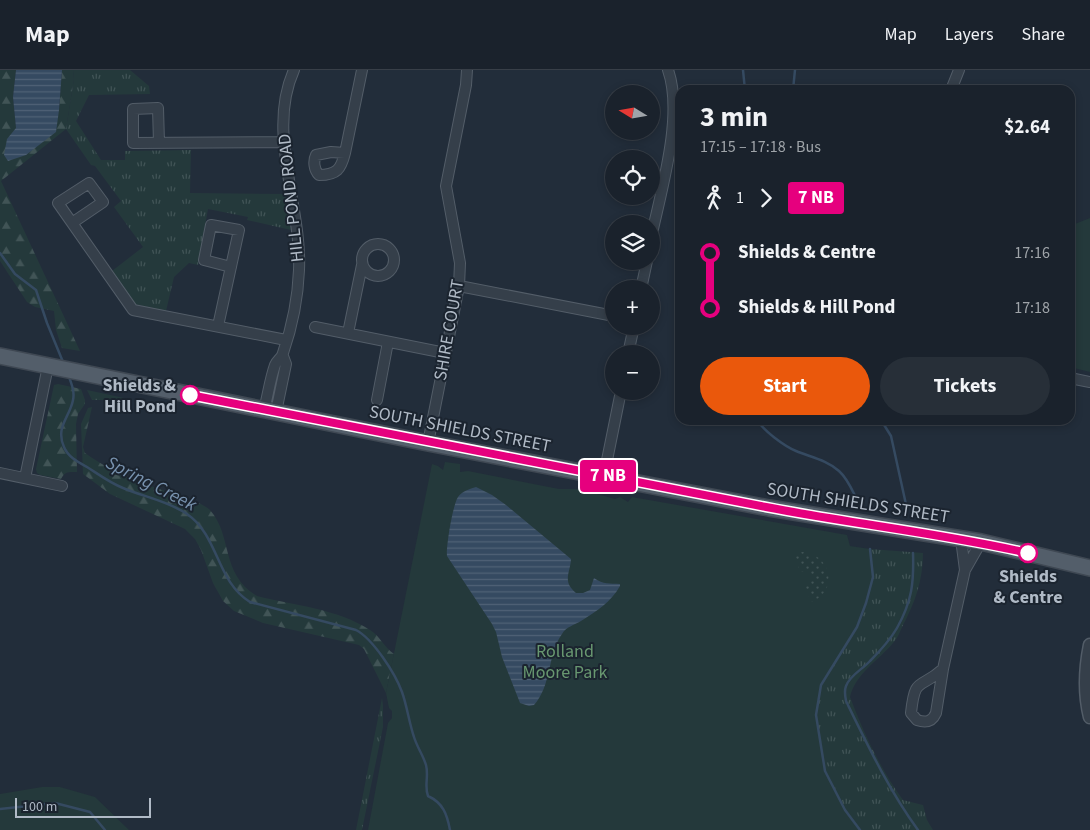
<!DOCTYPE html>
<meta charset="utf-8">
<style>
:root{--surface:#1a222c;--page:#272f38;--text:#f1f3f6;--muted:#9fa4a9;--line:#383f48;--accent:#ea580c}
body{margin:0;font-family:"Source Sans 3",sans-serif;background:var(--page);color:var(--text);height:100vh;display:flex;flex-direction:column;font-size:19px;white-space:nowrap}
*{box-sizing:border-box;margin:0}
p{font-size:16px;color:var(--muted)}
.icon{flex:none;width:28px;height:28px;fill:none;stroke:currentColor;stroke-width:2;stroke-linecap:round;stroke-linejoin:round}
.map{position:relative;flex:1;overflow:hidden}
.drawer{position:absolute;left:675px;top:15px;width:400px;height:340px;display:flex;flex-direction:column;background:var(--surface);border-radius:15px;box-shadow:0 2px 8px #0003,0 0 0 1px var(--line)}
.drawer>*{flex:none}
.badge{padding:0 10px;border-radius:4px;font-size:18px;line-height:32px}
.needle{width:32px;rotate:281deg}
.controls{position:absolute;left:605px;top:15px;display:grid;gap:10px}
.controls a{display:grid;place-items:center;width:55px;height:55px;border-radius:50%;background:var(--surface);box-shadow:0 2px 8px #0003,0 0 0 1px var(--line);font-size:25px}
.scale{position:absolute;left:15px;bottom:12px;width:136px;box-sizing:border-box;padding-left:5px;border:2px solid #b0bac6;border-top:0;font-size:14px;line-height:18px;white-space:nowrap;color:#b0bac6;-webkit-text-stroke:4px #1b242f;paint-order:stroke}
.map>.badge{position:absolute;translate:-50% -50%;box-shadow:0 0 0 2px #fff}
.legs{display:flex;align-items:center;gap:8px;height:55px;padding:0 25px;font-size:16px}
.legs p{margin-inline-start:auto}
.headline{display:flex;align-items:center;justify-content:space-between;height:85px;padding:0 25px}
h1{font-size:28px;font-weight:700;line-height:38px}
.primary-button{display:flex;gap:10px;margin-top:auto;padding:10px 25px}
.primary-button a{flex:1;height:58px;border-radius:30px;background:var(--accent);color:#fff;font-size:20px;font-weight:700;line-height:58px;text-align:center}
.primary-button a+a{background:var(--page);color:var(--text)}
ul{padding:0 25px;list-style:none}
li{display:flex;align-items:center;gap:18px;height:55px;font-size:19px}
li i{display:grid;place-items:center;width:8px;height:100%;margin:0 6px;background:currentColor}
li i::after{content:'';width:12px;height:12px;margin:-6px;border:4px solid;border-radius:50%;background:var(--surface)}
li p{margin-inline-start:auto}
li:first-child i{background:linear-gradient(#0000 50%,currentColor 0)}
li:last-child i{background:linear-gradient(currentColor 50%,#0000 0)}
header{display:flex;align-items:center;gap:30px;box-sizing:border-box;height:70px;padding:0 25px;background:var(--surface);border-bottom:1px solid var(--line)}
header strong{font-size:24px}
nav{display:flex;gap:28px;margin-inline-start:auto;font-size:18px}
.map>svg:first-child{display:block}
.grass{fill:url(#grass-tufts)}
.forest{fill:url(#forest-firs)}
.park{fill:#24393b}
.garden{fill:url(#garden-dots)}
.water{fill:url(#water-rules)}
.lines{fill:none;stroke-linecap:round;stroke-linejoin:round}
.stream{stroke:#354a61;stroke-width:2.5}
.minor-casing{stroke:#535d68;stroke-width:12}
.tertiary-casing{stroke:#535d68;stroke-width:15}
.primary-casing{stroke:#3f4853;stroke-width:18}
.minor{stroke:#353f4a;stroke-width:10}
.tertiary{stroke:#353f4a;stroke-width:12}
.primary{stroke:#535e6a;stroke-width:15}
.line-1-casing{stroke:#fff;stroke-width:11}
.line-1{stroke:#e6007e;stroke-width:8}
.stop-1-dot{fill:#fff;stroke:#e6007e;stroke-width:2.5}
.labels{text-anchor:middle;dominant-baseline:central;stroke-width:4;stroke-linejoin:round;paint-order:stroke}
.street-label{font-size:18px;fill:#b0bac6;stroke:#1b242f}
.stop-label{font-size:18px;font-weight:bold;fill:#b0bac6;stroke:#1b242f;text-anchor:end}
.park-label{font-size:18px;fill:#689770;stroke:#1b242f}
.water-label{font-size:19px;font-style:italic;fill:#7892ae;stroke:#1b242f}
</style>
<header>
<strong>Map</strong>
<nav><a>Map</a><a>Layers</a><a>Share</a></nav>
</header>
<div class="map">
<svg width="1090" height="760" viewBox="0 0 1090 760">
<defs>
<pattern id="grass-tufts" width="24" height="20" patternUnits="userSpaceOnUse" patternTransform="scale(1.25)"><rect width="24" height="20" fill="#24393b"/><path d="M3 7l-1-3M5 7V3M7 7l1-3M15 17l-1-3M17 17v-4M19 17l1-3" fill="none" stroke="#415456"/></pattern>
<pattern id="forest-firs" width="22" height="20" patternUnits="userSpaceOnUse" patternTransform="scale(1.25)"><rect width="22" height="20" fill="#24393b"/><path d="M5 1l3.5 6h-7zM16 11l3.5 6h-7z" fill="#415456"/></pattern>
<pattern id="garden-dots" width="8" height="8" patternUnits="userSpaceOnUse" patternTransform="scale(1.25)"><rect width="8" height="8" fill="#24393b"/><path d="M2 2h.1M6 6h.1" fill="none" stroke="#415456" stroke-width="1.8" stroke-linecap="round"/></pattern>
<pattern id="water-rules" width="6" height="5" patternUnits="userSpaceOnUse" patternTransform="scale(1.25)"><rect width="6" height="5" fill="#354a61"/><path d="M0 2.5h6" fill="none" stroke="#506276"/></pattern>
</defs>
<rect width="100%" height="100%" fill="#222d3a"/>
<path class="grass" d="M 73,0 L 130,0 L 149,16 L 150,24 L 89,25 L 76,51 L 101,90 L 125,90 L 125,81 L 191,80 L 190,123 L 286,124 L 291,160 L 247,150 L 248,147 L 208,139 L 198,195 L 189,193 L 174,207 L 166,241 L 134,234 L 112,201 L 143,177 L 114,137 L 121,131 L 95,96 L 91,95 L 66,59 L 74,9 Z
M 87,320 L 124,328 L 122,330 L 92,330 Z
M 870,479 L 923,483 C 923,510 915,533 902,557 C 900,562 897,569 893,573 C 879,590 855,604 850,627 C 863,662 881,700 903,730 L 923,735 L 927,750 L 933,760 L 860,760 L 845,740 L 825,701 L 816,645 L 821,615 L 857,557 L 873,507 Z
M 382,628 L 383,635 L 383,657 L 362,760 L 356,760 Z"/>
<path class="forest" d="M 0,0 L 16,0 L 13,27 L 16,58 L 59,40 L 62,0 L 73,0 L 74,9 L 66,59 L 1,111 L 80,281 L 62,278 L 56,260 L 54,241 L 35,237 L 27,232 L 0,191 Z
M 58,314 L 81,319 L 85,330 L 85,334 L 78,344 L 76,354 L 77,402 C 69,402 65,401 61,409 L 40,405 L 37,403 L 36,399 L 54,315 Z
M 92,337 L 83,377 L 85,383 C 102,395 122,406 142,413 C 157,419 200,430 210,440 C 233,466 220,504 257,526 C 293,535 338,539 370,560 C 380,566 384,577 394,584 L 386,623 L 364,579 L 359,575 L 263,553 L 234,541 L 223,531 L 213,513 L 201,480 L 195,469 L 185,459 L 110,424 L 83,404 L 81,354 L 88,338 Z"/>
<path class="park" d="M 1090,148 L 1090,302 L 1070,297 L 1070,156 Z
M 445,392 L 460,394 L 460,402 L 468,401 L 559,419 L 579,419 L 615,429 L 620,427 L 628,432 L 632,427 L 847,465 L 850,476 L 870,479 L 873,507 L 866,533 L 857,557 L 821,615 L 816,645 L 825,701 L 845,740 L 860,760 L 368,760 L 388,653 L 392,648 L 392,641 L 389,638 L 386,623 L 432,394 L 438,396 L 443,400 Z
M 42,717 L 60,717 L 95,727 L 129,760 L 0,760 L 0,724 Z"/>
<path class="garden" d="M 802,482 C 832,484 839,522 811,532 L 804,514 L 809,511 L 809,505 L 805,501 L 800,502 L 795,484 Z"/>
<path class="water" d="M 16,0 L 62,0 L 59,40 L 56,62 L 26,85 L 8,91 L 4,85 L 7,69 L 16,58 L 13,27 Z
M 476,417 L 492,425 L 506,435 L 571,489 C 570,504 562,511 576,523 L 583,523 L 590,520 L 594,508 C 604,515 609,513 620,514 L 620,516 C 611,532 597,541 581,551 C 574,555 566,557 562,564 C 547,585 552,615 534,635 L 529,636 L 520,633 L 502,587 L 496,562 L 492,554 L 447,486 C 446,476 453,434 458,427 C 462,421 470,419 476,417 Z"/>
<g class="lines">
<path class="stream" d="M 743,0 L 745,20
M 793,20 L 795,0
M 0,183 L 15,204 L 36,220 L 47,253 L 63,292
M 68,304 C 71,313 75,321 73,330 C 70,347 55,357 64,377 C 68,387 78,392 87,397 C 98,404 110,413 123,418 C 144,427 168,431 187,444 C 219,466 216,511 250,532 L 356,560 C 373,569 395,603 402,622 C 407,636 409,652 414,667 C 417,677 423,685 426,695 C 429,706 424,716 428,726 C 443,733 447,744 450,760
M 757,350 C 764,361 784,376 796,381 C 810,387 827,390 839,401 C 848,409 852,420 857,430
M 881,350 L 891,366 L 907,439
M 913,483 C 914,513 912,531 897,558 C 890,570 880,581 870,591 C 863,599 850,605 846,616 C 844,621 845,626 846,631 C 868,676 889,720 918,760
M 0,739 L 55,733 L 90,742 L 105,760
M 860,760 L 845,740 L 825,701 L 816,645 L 821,615 L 857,557 L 866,533 L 873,507 L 870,479"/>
<defs>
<path id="minor" d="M 951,20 L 959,0
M 159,73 L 158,38 L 133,39 L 133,73 L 284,72
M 331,82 L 345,83 C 341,99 337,105 319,105 C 314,100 313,91 316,85 Z
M 345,83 L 362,0
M 72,153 L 103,132 L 89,113 L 58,133 L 133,240 L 286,270
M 651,168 C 661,121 684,45 668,0
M362 190a16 16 0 1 1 32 0a16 16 0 1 1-32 0Z
M 459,216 L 614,246
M 641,219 L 647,191
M 218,256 L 239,160 L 211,155 L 204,190 L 231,197
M 315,257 L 445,283
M 348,263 L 362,195
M 628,284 L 634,256
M 1070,308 L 1090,312
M 377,330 L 388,272
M 264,340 C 268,325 270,309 275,295 C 277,290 282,288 283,283 C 292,257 298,227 299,200 C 302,135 266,62 294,0
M 276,342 L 286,294 L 283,286
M 428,373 L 459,216 L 460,193 L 446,116 L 466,15 L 467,0
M 0,403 L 62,416
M 604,405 L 621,321
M 25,408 L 48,296
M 961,469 L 965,500
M 943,599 L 936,643 C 932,652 926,653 917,650 L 911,643 C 915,605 920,620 943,599 L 965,500 L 981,472"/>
<path id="tertiary" d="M 1090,575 C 1085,600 1084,623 1090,647"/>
<path id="primary" d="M 0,286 L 428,373 L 769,438 L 981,472 L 1090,498"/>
</defs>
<use href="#minor" class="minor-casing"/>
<use href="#tertiary" class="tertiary-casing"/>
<use href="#primary" class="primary-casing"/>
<use href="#minor" class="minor"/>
<use href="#tertiary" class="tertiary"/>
<use href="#primary" class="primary"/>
</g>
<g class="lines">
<defs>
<path id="line-1" d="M 190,325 C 382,363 574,400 766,437 C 853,454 941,463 1028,483"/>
</defs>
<use href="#line-1" class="line-1-casing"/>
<use href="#line-1" class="line-1"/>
</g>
<g class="stop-1-dot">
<circle cx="190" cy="325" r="9"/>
<circle cx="1028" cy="483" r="9"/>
</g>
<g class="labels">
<g class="street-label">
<text transform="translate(291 128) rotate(-96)">HILL POND ROAD</text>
<text transform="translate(449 260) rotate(-80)">SHIRE COURT</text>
<text transform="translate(460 359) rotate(11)">SOUTH SHIELDS STREET</text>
<text transform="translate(858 433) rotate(9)">SOUTH SHIELDS STREET</text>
</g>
<g class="stop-label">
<text x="176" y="315">Shields &amp;<tspan x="176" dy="21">Hill Pond</tspan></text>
<text x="1028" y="506" text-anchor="middle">Shields<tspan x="1028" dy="21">&amp; Centre</tspan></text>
</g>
<g class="park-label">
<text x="565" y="581">Rolland<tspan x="565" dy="21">Moore Park</tspan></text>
</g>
<g class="water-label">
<text transform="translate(151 414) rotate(27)">Spring Creek</text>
</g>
</g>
</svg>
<div class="controls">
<a><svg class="needle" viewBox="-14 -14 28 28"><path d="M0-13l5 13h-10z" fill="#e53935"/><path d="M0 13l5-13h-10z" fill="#9fa4a9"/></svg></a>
<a><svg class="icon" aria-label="locate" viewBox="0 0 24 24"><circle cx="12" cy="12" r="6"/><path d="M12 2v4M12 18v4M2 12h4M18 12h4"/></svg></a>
<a><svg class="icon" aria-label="layers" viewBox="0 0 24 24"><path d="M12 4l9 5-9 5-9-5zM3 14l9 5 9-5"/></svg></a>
<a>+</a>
<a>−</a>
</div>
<div class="scale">100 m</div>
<b class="badge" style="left:608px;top:406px;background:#e6007e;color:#fff">7 NB</b>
<section class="drawer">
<div class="headline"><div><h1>3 min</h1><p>17:15 – 17:18 · Bus</p></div><b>$2.64</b></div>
<div class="legs"><svg class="icon" aria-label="walk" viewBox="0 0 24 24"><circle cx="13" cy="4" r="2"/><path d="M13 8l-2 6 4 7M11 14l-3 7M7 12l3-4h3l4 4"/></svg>1<svg class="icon" aria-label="forward" viewBox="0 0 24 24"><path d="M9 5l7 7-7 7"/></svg><b class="badge" style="background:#e6007e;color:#fff">7 NB</b></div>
<ul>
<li><i style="color:#e6007e"></i><b>Shields &amp; Centre</b><p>17:16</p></li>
<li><i style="color:#e6007e"></i><b>Shields &amp; Hill Pond</b><p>17:18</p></li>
</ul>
<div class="primary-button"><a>Start</a><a>Tickets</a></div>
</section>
</div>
